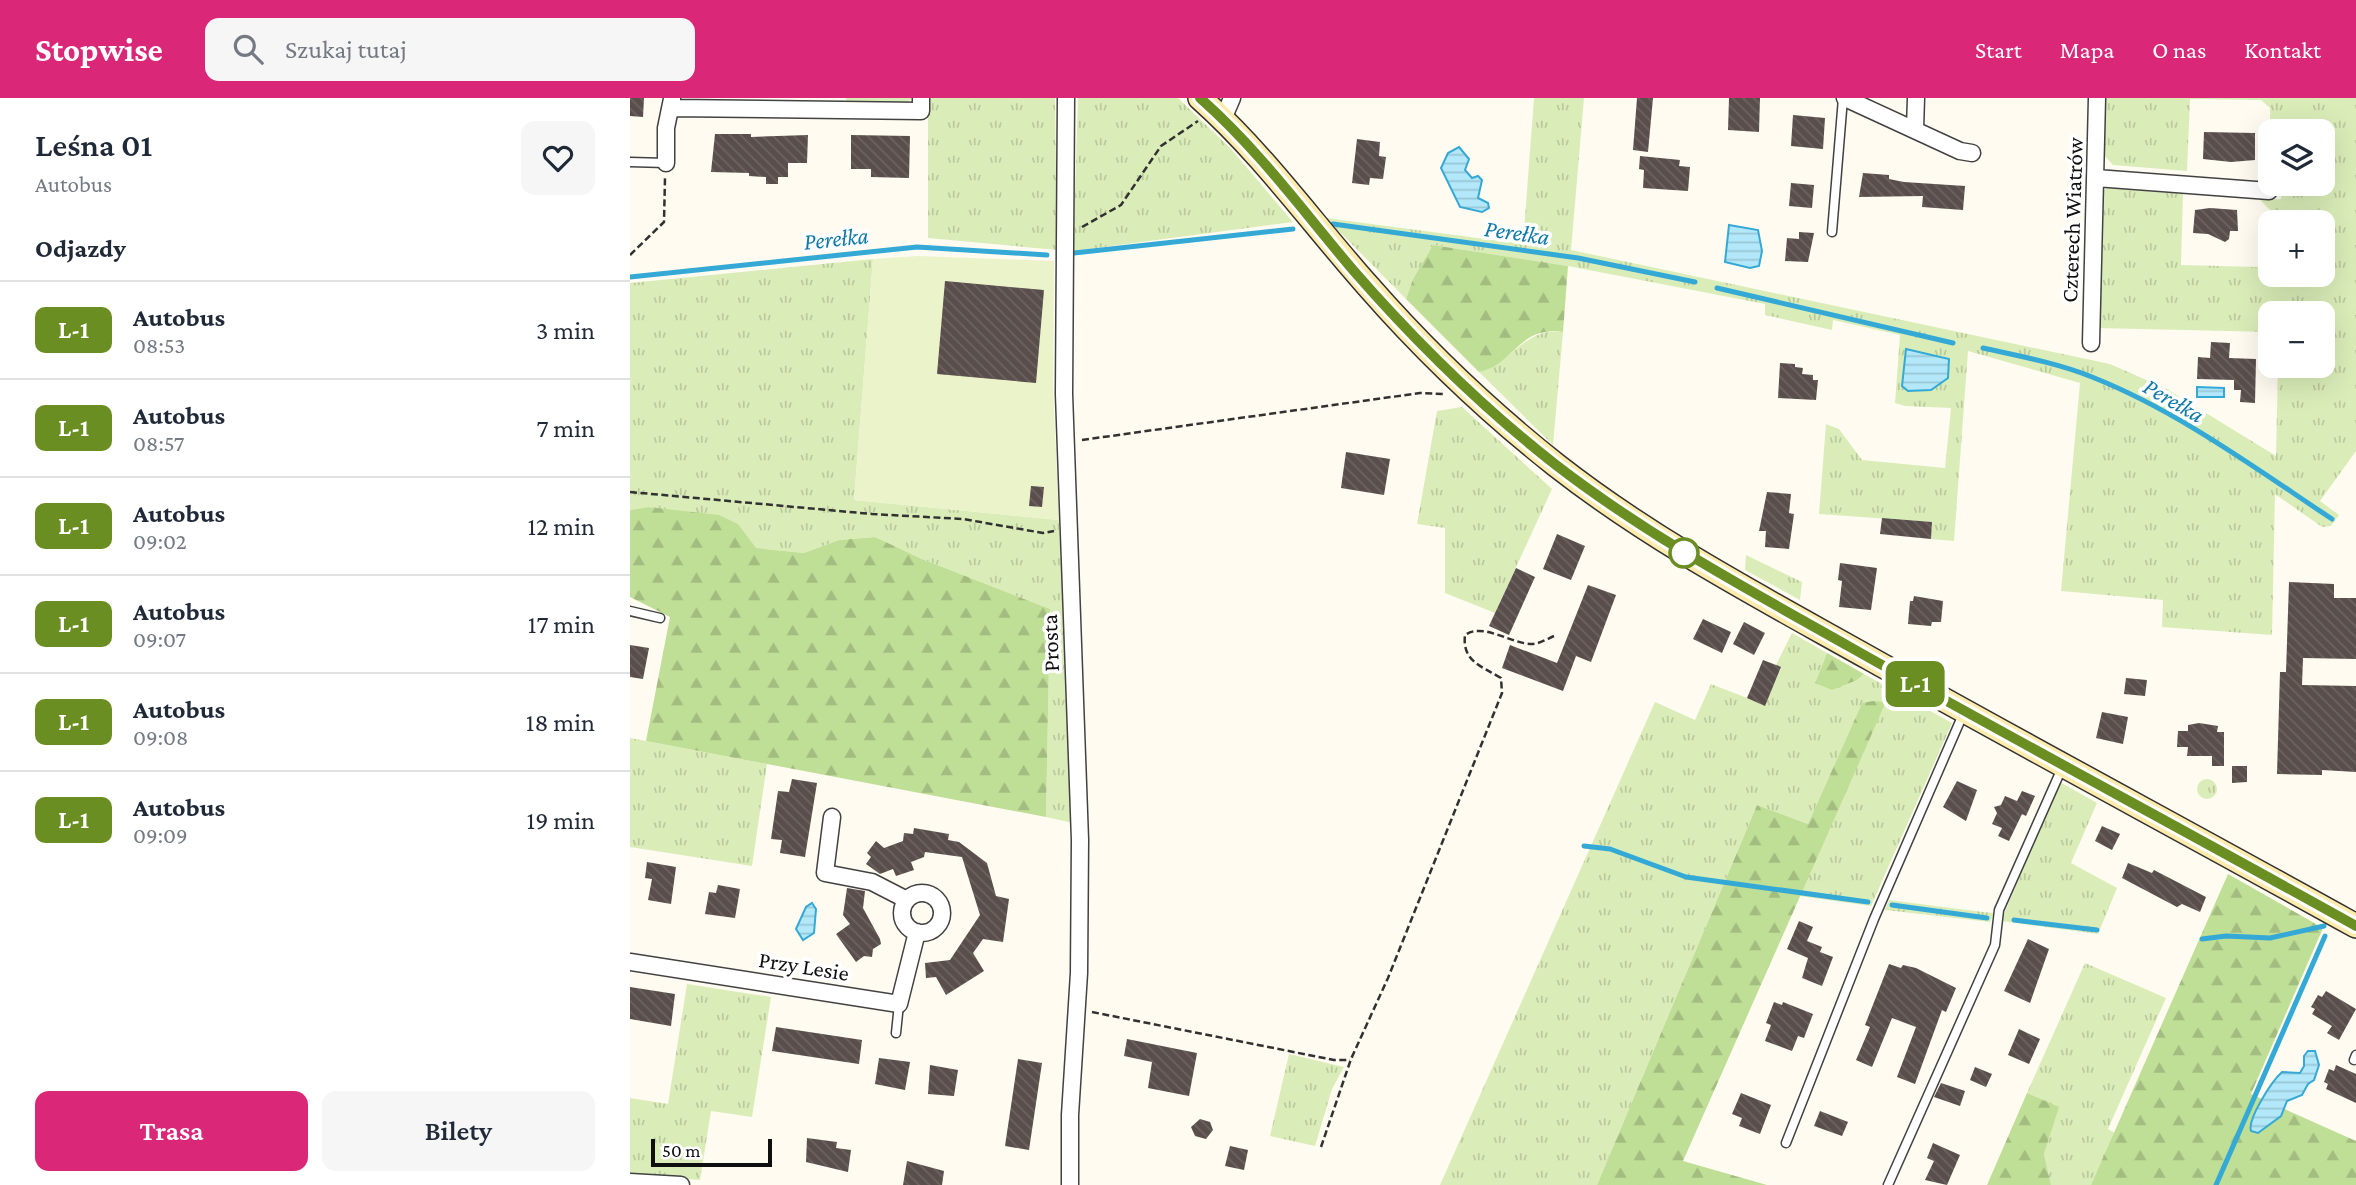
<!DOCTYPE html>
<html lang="pl">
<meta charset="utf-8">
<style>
:root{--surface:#fff;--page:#f6f6f7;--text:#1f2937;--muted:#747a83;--line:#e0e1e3;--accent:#db2777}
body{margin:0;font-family:"Crimson Pro",serif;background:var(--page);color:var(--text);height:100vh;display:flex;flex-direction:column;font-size:26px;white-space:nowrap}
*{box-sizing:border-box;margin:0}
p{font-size:23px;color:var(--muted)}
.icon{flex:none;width:38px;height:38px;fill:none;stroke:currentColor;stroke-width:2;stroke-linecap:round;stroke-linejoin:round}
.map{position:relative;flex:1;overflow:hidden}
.side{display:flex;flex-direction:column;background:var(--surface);width:630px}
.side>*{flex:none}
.badge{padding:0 14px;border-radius:10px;font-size:24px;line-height:46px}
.tools{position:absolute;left:1628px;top:21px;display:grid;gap:14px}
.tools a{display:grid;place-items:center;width:77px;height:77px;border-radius:14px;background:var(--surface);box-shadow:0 7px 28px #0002;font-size:35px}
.scale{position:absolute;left:21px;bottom:18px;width:121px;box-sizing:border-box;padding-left:7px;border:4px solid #0f0f0f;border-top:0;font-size:19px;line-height:24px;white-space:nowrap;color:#0f0f0f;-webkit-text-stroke:5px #fff;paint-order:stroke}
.map>.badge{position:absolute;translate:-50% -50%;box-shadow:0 0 0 4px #fff}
h2{padding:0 35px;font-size:26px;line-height:63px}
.round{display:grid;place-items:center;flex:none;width:74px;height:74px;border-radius:14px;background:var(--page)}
.overview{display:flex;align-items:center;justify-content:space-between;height:119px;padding:0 35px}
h1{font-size:33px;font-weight:600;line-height:52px}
.button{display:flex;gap:14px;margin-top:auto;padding:14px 35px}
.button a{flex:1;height:80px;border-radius:14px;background:var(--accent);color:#fff;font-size:28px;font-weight:600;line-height:80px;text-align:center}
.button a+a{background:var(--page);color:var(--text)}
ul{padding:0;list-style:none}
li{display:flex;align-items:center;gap:21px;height:98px;padding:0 35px;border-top:2px solid var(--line)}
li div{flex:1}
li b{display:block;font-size:26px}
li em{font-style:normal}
li .badge{min-width:77px;font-weight:700;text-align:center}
header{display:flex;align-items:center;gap:42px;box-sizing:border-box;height:98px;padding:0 35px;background:var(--accent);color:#fff}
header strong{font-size:33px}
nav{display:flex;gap:38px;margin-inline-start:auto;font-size:24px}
.search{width:490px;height:63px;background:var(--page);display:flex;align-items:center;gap:18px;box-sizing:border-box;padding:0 24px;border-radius:14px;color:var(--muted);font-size:26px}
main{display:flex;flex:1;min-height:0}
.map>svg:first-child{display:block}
.grass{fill:url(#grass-tufts);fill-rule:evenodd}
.forest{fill:url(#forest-firs)}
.pitch{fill:#eaf3ca}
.water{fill:url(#water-rules);stroke:#34a9d6;stroke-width:2}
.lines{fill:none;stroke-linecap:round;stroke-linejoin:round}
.stream{stroke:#34a9d6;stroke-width:5}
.building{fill:url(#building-back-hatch)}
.lane-casing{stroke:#424242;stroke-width:11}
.street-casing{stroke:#424242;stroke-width:19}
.secondary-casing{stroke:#313131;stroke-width:26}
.path{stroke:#313131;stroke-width:2.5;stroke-dasharray:7 3.5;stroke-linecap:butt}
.lane{stroke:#fff;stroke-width:8}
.street{stroke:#fff;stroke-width:16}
.secondary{stroke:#ffecac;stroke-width:23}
.line-casing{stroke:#fff;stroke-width:16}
.line{stroke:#6b8e23;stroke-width:10}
.stop-dot{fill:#fff;stroke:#6b8e23;stroke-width:3.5}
.labels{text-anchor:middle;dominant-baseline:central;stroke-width:7;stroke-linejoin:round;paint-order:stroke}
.street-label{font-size:23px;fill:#0f0f0f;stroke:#fff}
.water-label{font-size:24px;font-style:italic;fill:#0f79aa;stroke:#fff}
</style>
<header>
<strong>Stopwise</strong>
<div class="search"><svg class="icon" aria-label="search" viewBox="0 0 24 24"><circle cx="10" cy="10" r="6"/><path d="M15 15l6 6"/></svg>Szukaj tutaj</div>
<nav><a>Start</a><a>Mapa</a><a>O nas</a><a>Kontakt</a></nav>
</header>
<main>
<section class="side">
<div class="overview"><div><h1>Leśna 01</h1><p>Autobus</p></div><a class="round"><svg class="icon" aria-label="heart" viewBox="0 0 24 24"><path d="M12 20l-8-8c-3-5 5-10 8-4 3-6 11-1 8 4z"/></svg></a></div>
<h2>Odjazdy</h2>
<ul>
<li><span class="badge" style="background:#6b8e23;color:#fff">L-1</span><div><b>Autobus</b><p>08:53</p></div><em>3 min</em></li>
<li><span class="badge" style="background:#6b8e23;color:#fff">L-1</span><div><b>Autobus</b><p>08:57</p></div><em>7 min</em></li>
<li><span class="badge" style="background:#6b8e23;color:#fff">L-1</span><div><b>Autobus</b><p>09:02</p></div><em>12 min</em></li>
<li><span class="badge" style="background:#6b8e23;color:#fff">L-1</span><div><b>Autobus</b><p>09:07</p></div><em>17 min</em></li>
<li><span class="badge" style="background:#6b8e23;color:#fff">L-1</span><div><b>Autobus</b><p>09:08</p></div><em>18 min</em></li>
<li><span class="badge" style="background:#6b8e23;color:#fff">L-1</span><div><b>Autobus</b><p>09:09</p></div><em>19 min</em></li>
</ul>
<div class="button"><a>Trasa</a><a>Bilety</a></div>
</section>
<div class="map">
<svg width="1726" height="1087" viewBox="0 0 1726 1087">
<defs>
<pattern id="grass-tufts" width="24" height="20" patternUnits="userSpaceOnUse" patternTransform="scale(1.75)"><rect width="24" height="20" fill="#daedb8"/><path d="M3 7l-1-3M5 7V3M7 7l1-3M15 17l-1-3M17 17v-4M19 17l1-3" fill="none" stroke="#baca9d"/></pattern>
<pattern id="forest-firs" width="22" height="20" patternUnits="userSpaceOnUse" patternTransform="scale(1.75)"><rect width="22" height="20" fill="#bfde96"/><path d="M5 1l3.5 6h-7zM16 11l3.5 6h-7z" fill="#a3bd80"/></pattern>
<pattern id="water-rules" width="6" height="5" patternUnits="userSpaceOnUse" patternTransform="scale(1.75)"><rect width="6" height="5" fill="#b2e8fa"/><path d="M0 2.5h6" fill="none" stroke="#98c6d5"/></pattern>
<pattern id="building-back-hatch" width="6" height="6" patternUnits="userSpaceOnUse" patternTransform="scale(1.75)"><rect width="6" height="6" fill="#594e4b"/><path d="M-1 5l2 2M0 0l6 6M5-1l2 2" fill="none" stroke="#6c6361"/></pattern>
</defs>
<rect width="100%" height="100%" fill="#fffbf1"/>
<path class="grass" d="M 216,0 L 282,0 L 277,5 L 216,4 Z
M 298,0 L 425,0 L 427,152 L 298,140 Z
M 448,0 L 548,0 L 601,51 L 663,124 L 443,153 Z
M 904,0 L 954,0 L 941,152 L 1480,266 L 1537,291 L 1646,358 L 1648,268 L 1692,268 L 1692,215 L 1640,215 L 1640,234 L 1466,230 L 1471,94 L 1477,90 L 1553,96 L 1551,167 L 1629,169 L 1637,162 L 1640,112 L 1630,102 L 1651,101 L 1652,86 L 1692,86 L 1692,33 L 1640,33 L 1640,10 L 1631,2 L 1560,1 L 1557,73 L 1483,67 L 1471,54 L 1472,0 L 1726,0 L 1726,353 L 1690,403 L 1709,417 L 1701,428 L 1692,429 L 1645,396 L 1642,537 L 1532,529 L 1533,502 L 1431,493 L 1450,285 L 1338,253 L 1324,443 L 1301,441 L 1302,424 L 1189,416 L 1196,326 L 1209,331 L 1232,362 L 1315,370 L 1321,310 L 1275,308 L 1265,305 L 1270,237 L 1203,222 L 1202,232 L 1135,217 L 1135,206 L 938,168 L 803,147 L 783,181 L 776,201 L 696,120 L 893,146 ZM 1640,124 L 1692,124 L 1692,177 L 1640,177 Z
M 243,161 L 224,402 L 429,422 L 443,725 L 416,719 L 420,511 L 292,461 L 245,439 L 209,442 L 174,455 L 125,450 L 108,426 L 18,409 L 0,412 L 0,185 Z
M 916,234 L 933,234 L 923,347 L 849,274 C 877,268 885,243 916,234 Z
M 832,309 L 922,391 L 865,515 L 815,495 L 815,430 L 787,426 L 807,313 Z
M 1116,457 L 1172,484 L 1170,502 L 1115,472 Z
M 1162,535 L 1197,555 L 1185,585 L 1227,582 L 1234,576 L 1322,625 L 1241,808 L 1169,798 L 1256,604 L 1232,605 L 1178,726 L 1127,707 L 967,1087 L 810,1087 L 1025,604 L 1065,622 L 1081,586 L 1135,607 L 1151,570 L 1146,567 Z
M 0,640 L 137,666 L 122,768 L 0,749 Z
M1567 691a10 10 0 1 1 20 0a10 10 0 1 1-20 0Z
M 1430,684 L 1467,705 L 1441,765 L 1487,790 L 1468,836 L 1371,823 Z
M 1259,802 L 1353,814 L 1364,815 L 1360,824 L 1255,812 Z
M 1455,865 L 1536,900 L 1478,1031 L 1485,1035 L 1461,1087 L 1421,1087 L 1414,1056 L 1428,1010 L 1397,995 Z
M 57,886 L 141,899 L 122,1019 L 81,1013 L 70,1082 L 0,1075 L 0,1000 L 38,1006 Z
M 659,956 L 714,969 L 702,991 L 685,1048 L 640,1038 Z"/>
<path class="forest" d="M 803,147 L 938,168 L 933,234 C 887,228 885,267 849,274 L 776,201 L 783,181 Z
M 18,409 L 89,417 L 108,426 L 126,450 L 174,455 L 209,442 L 245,439 L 292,461 L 420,511 L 416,719 L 16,643 L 40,519 L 0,499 L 0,412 Z
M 1197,555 L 1234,576 L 1227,582 L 1202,592 L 1185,585 Z
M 1243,603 L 1256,604 L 1053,1063 L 1137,1087 L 967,1087 L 1127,707 L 1178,726 L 1232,605 Z
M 1598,776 L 1693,830 L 1621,996 L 1726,1043 L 1726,1087 L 1461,1087 Z
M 1397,995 L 1429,1009 L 1414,1056 L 1421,1087 L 1357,1087 Z"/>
<path class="pitch" d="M 288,158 L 424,163 L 423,290 L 429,422 L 224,402 L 243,161 Z"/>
<path class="water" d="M 829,49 L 839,61 L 835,72 L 842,80 L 848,78 L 852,82 L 848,100 L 858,105 L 859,110 L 852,114 L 830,109 L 811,70 L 818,55 Z
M 1099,127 L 1128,132 L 1132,153 L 1129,168 L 1120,170 L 1095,164 Z
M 1276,251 L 1319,261 L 1318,280 L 1301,292 L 1278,293 L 1272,288 Z
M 1567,289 L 1594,290 L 1594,299 L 1567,299 Z
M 182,805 L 186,811 L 184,835 L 173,842 L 166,831 L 176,809 Z
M 1678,953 L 1685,953 L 1689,967 L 1684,982 L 1678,986 L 1672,997 L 1657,1003 L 1651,1018 L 1628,1035 L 1621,1033 C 1617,1021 1642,983 1652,974 L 1670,975 L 1674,968 L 1674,958 Z"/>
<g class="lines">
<path class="stream" d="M 703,126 L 948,160 L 1065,184
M 444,155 L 663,131
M 0,179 L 287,149 L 417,157
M 1087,190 L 1323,245
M 1353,250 C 1389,258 1427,265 1462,279 C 1548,313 1625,370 1702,421
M 954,748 L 980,751 L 1056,779 L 1238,804
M 1262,807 L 1357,820
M 1384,822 L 1467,832
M 1572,841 L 1596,838 L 1640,840 L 1694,828
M 1586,1087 L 1695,838"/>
</g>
<path class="building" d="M 0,0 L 14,0 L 13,19 L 0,18 Z
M 1007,0 L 1023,0 L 1018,54 L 1003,52 Z
M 1099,0 L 1130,0 L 1129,34 L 1098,32 Z
M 1163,17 L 1195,20 L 1193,51 L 1161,48 Z
M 1574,34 L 1625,35 L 1625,62 L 1601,64 L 1573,61 Z
M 85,36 L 121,36 L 121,39 L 178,37 L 177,65 L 158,65 L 158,79 L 148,79 L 148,86 L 136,86 L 136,79 L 119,78 L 119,75 L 81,74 Z
M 221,37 L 280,38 L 279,80 L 241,79 L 241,71 L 221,71 Z
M 727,41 L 750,44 L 749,58 L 756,59 L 753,81 L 740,80 L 739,87 L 722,85 Z
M 1010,58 L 1050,62 L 1049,68 L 1060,69 L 1058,93 L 1013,90 L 1014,72 L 1009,71 Z
M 1233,75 L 1259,77 L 1259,81 L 1274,84 L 1335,88 L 1333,112 L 1292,109 L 1293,98 L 1229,99 Z
M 1161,85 L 1184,87 L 1182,110 L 1159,108 Z
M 1580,110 L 1607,112 L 1608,133 L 1600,133 L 1599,141 L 1595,144 L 1578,136 L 1563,135 L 1565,112 Z
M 1169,134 L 1184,135 L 1178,164 L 1155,163 L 1157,140 L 1169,141 Z
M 315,183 L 414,192 L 406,285 L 307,276 Z
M 1581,244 L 1600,245 L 1599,260 L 1626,261 L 1625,305 L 1610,304 L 1611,292 L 1604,292 L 1604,282 L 1567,281 L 1568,259 L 1580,260 Z
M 1150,265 L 1165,266 L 1165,269 L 1173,270 L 1172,276 L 1183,277 L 1183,282 L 1188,282 L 1186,302 L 1148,300 Z
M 716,354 L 760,361 L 754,397 L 711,390 Z
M 401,388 L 414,389 L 412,409 L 399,408 Z
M 1137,394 L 1161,396 L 1159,415 L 1164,416 L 1159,451 L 1135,449 L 1136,433 L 1129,433 Z
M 1252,420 L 1302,424 L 1301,441 L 1250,436 Z
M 927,436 L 955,448 L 941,482 L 913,471 Z
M 1210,465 L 1247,470 L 1241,512 L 1209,509 L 1212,483 L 1208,482 Z
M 886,470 L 905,479 L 879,537 L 859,528 Z
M 1659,484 L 1704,486 L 1704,500 L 1726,500 L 1726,561 L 1673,560 L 1672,587 L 1726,588 L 1726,674 L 1692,672 L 1692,677 L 1647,676 L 1650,574 L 1656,574 Z
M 958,487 L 986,497 L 961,564 L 946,558 L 933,593 L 872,570 L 880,547 L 927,565 Z
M 1284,498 L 1313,503 L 1311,524 L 1302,524 L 1301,528 L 1278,526 L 1280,503 L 1283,503 Z
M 1073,521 L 1101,534 L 1092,555 L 1063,541 Z
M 1114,524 L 1135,535 L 1124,557 L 1103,546 Z
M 0,547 L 19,550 L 13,581 L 0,579 Z
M 1133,562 L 1151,569 L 1135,608 L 1117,600 Z
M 1496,580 L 1517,582 L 1515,598 L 1494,596 Z
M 1472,614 L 1498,619 L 1493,646 L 1466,640 Z
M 1569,625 L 1588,628 L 1587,634 L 1594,634 L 1594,668 L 1582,668 L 1582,658 L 1557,658 L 1558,649 L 1547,649 L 1548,633 L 1558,633 L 1558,627 Z
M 1602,668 L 1617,668 L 1617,684 L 1602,685 Z
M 162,681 L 187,685 L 175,759 L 150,755 L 152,742 L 141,741 L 148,693 L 159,694 Z
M 1327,683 L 1347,692 L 1336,723 L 1313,709 Z
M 1392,693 L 1405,698 L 1396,718 L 1392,716 L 1379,743 L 1368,738 L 1372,730 L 1362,726 L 1367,715 L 1364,709 L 1371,707 L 1375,698 L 1387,703 Z
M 1472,728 L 1490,736 L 1482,752 L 1465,743 Z
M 284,730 L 319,736 L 318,742 L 329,744 L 357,765 L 366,798 L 379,801 L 373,844 L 353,841 L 343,855 L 354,873 L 316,897 L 306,879 L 296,880 L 295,865 L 320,862 L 350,817 L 332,759 L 295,754 L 294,759 L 281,764 L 284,772 L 266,778 L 263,771 L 250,776 L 236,766 L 241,759 L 237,755 L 246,743 L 254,750 L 273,743 L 274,735 L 283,736 Z
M 17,764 L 46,769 L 41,806 L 18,802 L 22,781 L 15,780 Z
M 1498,765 L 1522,775 L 1524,772 L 1576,799 L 1570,814 L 1552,806 L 1547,809 L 1492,780 Z
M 88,787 L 110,791 L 105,820 L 75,816 L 79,794 L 86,795 Z
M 217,790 L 235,793 L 233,810 L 250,841 L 251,846 L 243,851 L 242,859 L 234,858 L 226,864 L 206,836 L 220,826 L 213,817 Z
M 1169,823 L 1183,829 L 1177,843 L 1192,849 L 1190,854 L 1203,859 L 1192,888 L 1172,880 L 1178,860 L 1157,851 Z
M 1398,841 L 1419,851 L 1400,905 L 1374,893 Z
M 1259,866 L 1271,870 L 1273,867 L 1286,870 L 1326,890 L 1316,914 L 1312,912 L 1285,986 L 1267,979 L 1286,929 L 1262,920 L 1242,969 L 1226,962 L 1240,929 L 1235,927 Z
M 0,889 L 45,896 L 41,928 L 0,921 Z
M 1696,893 L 1726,911 L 1709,942 L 1697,935 L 1702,928 L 1682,916 L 1685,911 L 1681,909 L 1688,897 L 1692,899 Z
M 1144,904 L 1152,907 L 1153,904 L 1183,916 L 1174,940 L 1168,938 L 1162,953 L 1135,943 L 1141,927 L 1136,925 Z
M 146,929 L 232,942 L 229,966 L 142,953 Z
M 1389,931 L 1410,941 L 1399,966 L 1378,957 Z
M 497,941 L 567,955 L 559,998 L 518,990 L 522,964 L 494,958 Z
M 249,960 L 280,964 L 275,992 L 245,986 Z
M 388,961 L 412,965 L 399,1052 L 375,1048 Z
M 300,967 L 328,972 L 324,998 L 298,996 Z
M 1706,967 L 1726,976 L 1726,1005 L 1696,991 L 1698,986 L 1694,984 L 1699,971 L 1704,973 Z
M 1345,969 L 1362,976 L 1356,989 L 1340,982 Z
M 1311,985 L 1335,993 L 1330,1008 L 1304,999 Z
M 1111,995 L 1141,1007 L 1130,1036 L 1109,1028 L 1112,1020 L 1102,1016 Z
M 1190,1013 L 1218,1024 L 1212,1038 L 1184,1028 Z
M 570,1021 L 580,1024 L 583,1032 L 576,1041 L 565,1038 L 561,1029 Z
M 177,1040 L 207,1044 L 206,1050 L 221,1052 L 218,1074 L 176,1064 Z
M 1303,1045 L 1330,1057 L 1317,1087 L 1295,1082 L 1304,1063 L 1297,1060 Z
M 600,1048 L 618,1052 L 614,1072 L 595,1068 Z
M 277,1063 L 314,1073 L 312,1087 L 273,1087 Z"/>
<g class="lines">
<defs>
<path id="lane" d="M 0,64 L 36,65
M 1202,134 L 1213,0
M 0,513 L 30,520
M 266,935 L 269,906
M 1724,962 L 1726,957
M 1156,1045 L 1244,821 L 1334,614
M 1258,1087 L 1365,847 L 1369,812 L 1432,670"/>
<path id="street" d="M 436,0 L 434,296 L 450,742 L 449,875 L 440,1017 L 440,1087
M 1215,0 L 1330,53 L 1342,55
M 42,10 L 291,13 L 291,0
M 593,21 L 602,0
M 1285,31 L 1286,0
M 36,65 L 36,30 L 42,1
M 1466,80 L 1639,93
M 1461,245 L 1467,0
M 202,719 L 195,775 L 242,784 L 277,802
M272 815a20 20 0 1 1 40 0a20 20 0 1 1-40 0Z
M 0,864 L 269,906 L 287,834
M 0,1084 L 51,1087"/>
<path id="secondary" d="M 570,0 C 633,56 682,125 738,188 C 794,252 859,314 926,367 C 1023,443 1132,500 1239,560 C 1401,651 1564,738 1726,828"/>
</defs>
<use href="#lane" class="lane-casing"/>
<use href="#street" class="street-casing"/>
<use href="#secondary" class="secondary-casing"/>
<path class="path" d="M 452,129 L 491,107 L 531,48 L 568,23
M 0,157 L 34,124 L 35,80
M 452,342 L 790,295 L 813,296
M 0,394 L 242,416 L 333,421 L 413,435 L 424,433
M 462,914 L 704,962 L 720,962
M 691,1049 L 721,961 L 758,880 L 872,595 L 871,580 C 851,568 832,563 835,537 C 853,524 881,546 902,546 C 909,546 917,541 924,538"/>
<use href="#lane" class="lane"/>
<use href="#street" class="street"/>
<use href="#secondary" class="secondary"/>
</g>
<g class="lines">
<defs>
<path id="line" d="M 570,0 C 628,51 673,113 723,172 C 784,242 853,310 926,367 C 1018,438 1119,492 1220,549 C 1388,644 1558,734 1726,828"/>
</defs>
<use href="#line" class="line-casing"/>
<use href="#line" class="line"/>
</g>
<circle class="stop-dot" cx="1054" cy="455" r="14"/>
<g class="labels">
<g class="street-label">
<text transform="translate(1442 122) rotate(-88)">Czterech Wiatrów</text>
<text transform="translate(420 545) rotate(-92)">Prosta</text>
<text transform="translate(174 868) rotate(9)">Przy Lesie</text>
</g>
<g class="water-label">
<text transform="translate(887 134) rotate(8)">Perełka</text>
<text transform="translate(206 140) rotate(-6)">Perełka</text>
<text transform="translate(1544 302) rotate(30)">Perełka</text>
</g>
</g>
</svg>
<div class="tools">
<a><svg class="icon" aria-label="layers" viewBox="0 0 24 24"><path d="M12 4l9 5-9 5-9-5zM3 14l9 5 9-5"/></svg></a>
<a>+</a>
<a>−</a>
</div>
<div class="scale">50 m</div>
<b class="badge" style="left:1285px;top:586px;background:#6b8e23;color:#fff">L-1</b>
</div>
</main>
